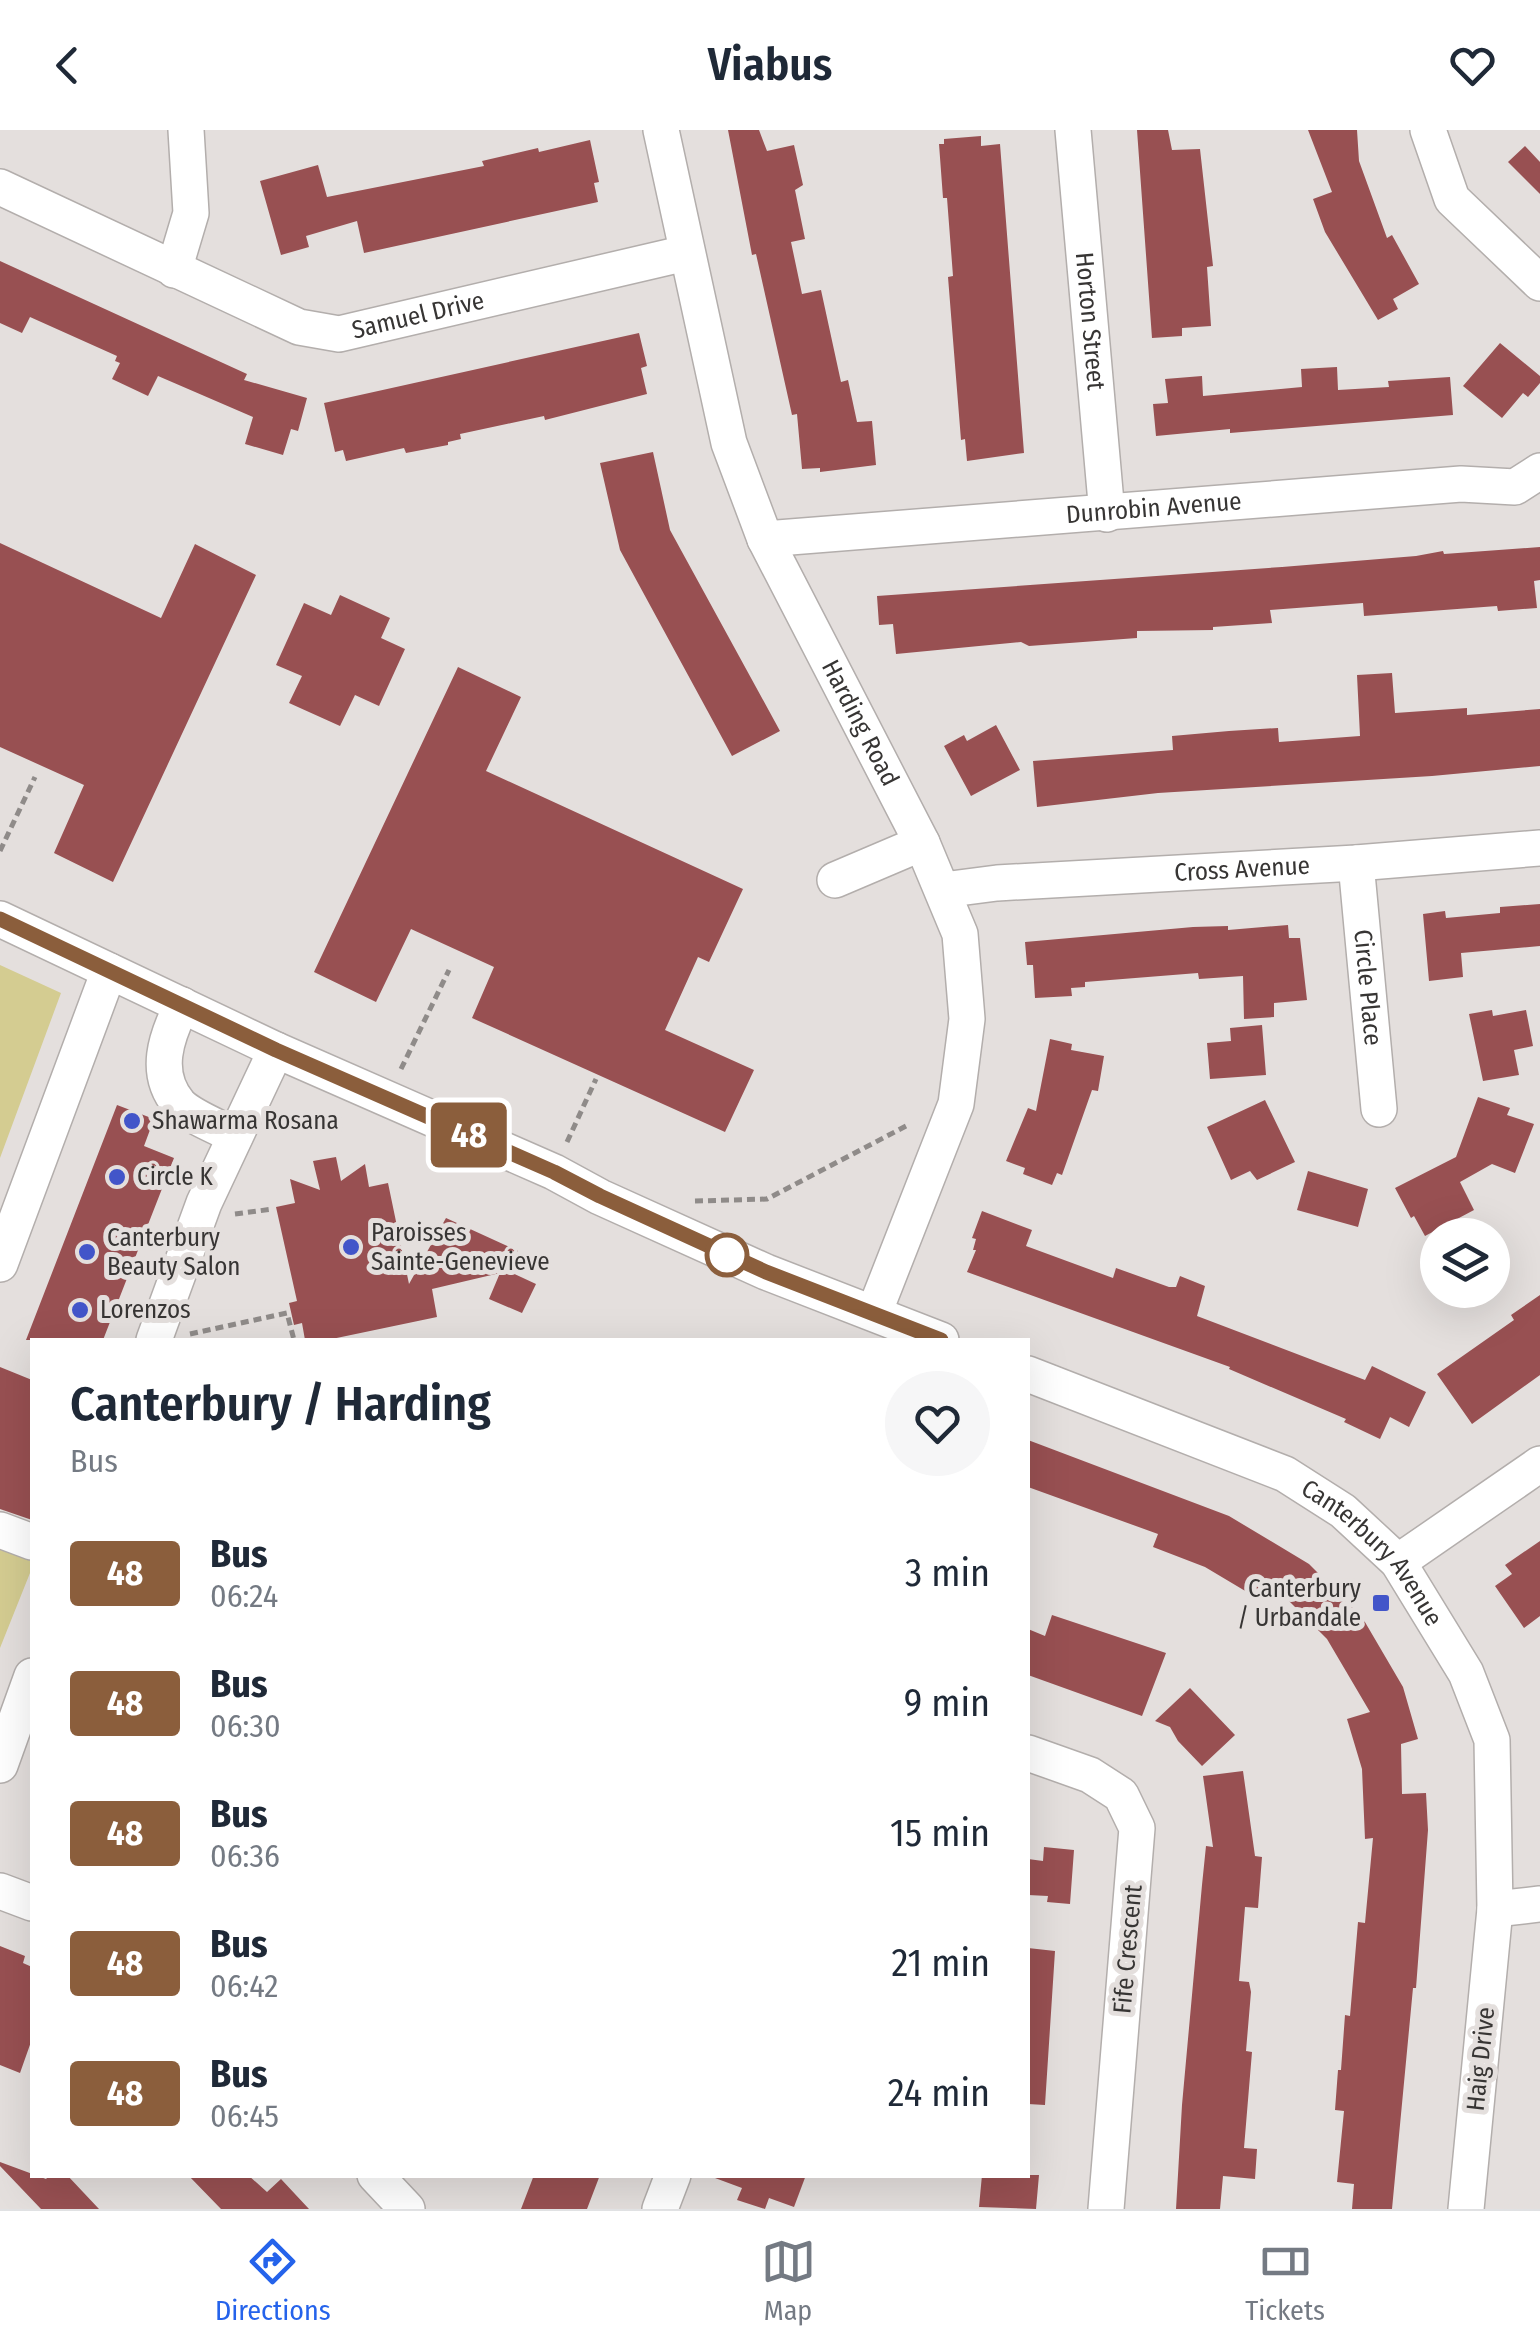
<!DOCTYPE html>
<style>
:root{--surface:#fff;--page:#f6f6f7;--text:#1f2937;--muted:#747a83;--line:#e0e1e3;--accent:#2563eb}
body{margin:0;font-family:"Fira Sans Condensed",sans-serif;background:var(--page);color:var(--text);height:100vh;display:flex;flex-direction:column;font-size:38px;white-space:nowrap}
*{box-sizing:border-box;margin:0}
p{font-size:32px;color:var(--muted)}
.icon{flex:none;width:55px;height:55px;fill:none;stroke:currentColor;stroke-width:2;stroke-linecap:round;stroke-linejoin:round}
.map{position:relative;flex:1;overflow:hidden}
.side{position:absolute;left:30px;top:1208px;width:1000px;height:840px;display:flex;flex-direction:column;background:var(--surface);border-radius:0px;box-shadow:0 10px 40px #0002}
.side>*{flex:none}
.badge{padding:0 20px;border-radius:8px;font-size:35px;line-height:65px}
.controls{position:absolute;left:1420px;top:1088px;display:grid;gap:20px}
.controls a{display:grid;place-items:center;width:90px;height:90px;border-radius:50%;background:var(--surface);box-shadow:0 10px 40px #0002;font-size:50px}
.map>.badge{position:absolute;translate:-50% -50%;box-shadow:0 0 0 5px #fff}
.round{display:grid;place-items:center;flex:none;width:105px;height:105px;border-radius:52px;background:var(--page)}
.overview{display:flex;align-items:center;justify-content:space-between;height:170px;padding:0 40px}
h1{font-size:48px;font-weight:600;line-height:75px}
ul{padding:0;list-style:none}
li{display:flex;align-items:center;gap:30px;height:130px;padding:0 40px}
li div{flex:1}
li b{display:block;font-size:38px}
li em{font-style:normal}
li .badge{min-width:110px;font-weight:700;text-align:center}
header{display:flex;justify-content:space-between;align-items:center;height:130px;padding:0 40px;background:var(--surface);font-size:45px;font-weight:600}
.tabs{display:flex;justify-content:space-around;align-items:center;height:140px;border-top:2px solid var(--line);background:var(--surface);font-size:28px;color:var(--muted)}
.tabs a{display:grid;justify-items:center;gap:5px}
.tabs .on{color:var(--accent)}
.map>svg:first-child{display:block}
.green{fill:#d4cc91}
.building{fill:#985052}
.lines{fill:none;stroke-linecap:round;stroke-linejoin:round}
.minor-casing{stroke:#b3aeac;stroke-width:38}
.path{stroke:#8f8b89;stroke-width:5;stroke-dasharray:8 5;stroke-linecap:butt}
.minor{stroke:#fff;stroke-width:35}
.line-casing{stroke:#fff;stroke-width:22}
.line{stroke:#8b5e3c;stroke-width:15}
.poi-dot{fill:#4255c9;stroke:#e4dfdd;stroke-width:4}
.stop-dot{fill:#fff;stroke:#8b5e3c;stroke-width:5}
.labels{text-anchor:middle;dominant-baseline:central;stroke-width:10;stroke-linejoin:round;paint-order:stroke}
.street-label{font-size:25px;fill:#373534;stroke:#e4dfdd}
.poi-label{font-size:25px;fill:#373534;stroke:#e4dfdd;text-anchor:start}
</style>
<header><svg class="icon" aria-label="back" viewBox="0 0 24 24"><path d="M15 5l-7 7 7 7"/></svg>Viabus<svg class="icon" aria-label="heart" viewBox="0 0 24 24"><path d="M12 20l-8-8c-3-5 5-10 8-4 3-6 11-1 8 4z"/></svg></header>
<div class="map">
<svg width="1540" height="2079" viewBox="0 0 1540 2079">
<rect width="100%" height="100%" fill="#e4dfdd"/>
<path class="green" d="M 0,835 L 61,863 L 0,1028 Z
M 0,1414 L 32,1426 L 32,1438 L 0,1518 Z"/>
<path class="building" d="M 728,0 L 759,0 L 767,21 L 794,15 L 803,55 L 795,60 L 805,109 L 791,112 L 802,164 L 821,160 L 841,252 L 848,250 L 857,292 L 872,291 L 876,335 L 820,342 L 820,338 L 802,339 L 797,284 L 792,285 L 756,124 L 752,125 Z
M 1137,0 L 1168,0 L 1172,20 L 1200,19 L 1213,136 L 1207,137 L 1211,196 L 1182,198 L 1182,206 L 1152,208 Z
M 1308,0 L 1357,0 L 1359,31 L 1387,108 L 1392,105 L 1419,154 L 1393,169 L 1398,179 L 1378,190 L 1325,102 L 1313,69 L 1332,62 Z
M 981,6 L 981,16 L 1000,14 L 1024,323 L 967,331 L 965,309 L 961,310 L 948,147 L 953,146 L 947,68 L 943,68 L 939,14 L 944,14 L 944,9 Z
M 590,10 L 599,52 L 594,53 L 598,72 L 364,123 L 357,91 L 306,106 L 309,117 L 281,125 L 260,51 L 318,35 L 327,67 L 484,36 L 482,31 L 538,18 L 539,22 Z
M 1525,16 L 1540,32 L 1540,64 L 1508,32 Z
M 0,131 L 247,244 L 244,250 L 307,268 L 298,301 L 291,299 L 283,325 L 245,314 L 253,287 L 158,246 L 148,266 L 112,249 L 120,233 L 115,231 L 117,226 L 30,187 L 22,203 L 0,193 Z
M 639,203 L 647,236 L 641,238 L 647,264 L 545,290 L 544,286 L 460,304 L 461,309 L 448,312 L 448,315 L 406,323 L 404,318 L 346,331 L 343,320 L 335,322 L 324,273 Z
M 1500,213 L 1540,246 L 1540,253 L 1528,267 L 1523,263 L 1502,288 L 1463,256 Z
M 1337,237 L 1338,260 L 1389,257 L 1388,251 L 1450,247 L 1453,285 L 1230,303 L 1230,299 L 1156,306 L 1153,274 L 1168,273 L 1165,249 L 1202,246 L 1203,266 L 1302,257 L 1301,239 Z
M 653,322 L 670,400 L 780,601 L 732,626 L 620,420 L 600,333 Z
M 0,413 L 161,488 L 195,414 L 256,445 L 113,752 L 54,723 L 84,655 L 0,617 Z
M 1540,417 L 1540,450 L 1534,451 L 1537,478 L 1498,481 L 1497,476 L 1364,486 L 1363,473 L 1270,480 L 1272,493 L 1213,497 L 1213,500 L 1137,501 L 1137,508 L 1029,516 L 1021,512 L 896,524 L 893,494 L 879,495 L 877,466 L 1282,437 L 1416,426 L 1443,421 L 1444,424 Z
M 340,465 L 390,488 L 381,508 L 405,519 L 379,576 L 355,565 L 340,596 L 289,573 L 302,546 L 276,535 L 304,473 L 331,485 Z
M 458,537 L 521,567 L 486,641 L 743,759 L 709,832 L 698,827 L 665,900 L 754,940 L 725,1002 L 472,888 L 494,837 L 411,799 L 376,872 L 314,842 Z
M 1392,543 L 1395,583 L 1467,578 L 1467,585 L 1540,579 L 1540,636 L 1432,646 L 1158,663 L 1037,677 L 1033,631 L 1173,620 L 1172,606 L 1229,601 L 1278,598 L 1279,612 L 1360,606 L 1357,545 Z
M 996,595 L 1020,640 L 971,666 L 944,616 L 964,605 L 967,611 Z
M 1540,774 L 1540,816 L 1461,823 L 1463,847 L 1429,851 L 1423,784 L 1445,781 L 1446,788 L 1500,783 L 1500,777 Z
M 1288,795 L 1289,808 L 1300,808 L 1307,870 L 1274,873 L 1274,887 L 1244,889 L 1243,846 L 1199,849 L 1198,843 L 1085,852 L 1085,857 L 1071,858 L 1072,866 L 1035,868 L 1033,835 L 1027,835 L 1025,812 L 1193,797 L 1228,796 L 1228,800 Z
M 1492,880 L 1493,886 L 1526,880 L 1533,916 L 1514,920 L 1519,945 L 1483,951 L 1469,884 Z
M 1262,895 L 1266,945 L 1210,949 L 1207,913 L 1231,911 L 1230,898 Z
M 1050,909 L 1072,914 L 1071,920 L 1104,926 L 1098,961 L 1092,960 L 1062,1045 L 1057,1043 L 1052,1055 L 1023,1044 L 1025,1038 L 1006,1031 L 1028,978 L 1036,981 Z
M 1478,967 L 1510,978 L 1507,985 L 1534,994 L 1515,1043 L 1492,1034 L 1460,1052 L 1474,1080 L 1425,1106 L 1414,1086 L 1411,1088 L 1395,1058 L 1456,1027 Z
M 1265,970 L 1295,1032 L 1257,1050 L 1250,1041 L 1231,1050 L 1207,997 Z
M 117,975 L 154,989 L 144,1016 L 174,1028 L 103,1210 L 26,1210 Z
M 336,1027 L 341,1051 L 365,1034 L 369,1057 L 388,1053 L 409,1154 L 446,1088 L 518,1121 L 508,1141 L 536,1154 L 522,1183 L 489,1169 L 500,1143 L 432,1159 L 437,1187 L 327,1210 L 305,1210 L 302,1193 L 294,1195 L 289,1173 L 297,1171 L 276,1077 L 295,1073 L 290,1049 L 320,1060 L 313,1031 Z
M 1308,1041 L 1368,1059 L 1358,1097 L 1297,1080 Z
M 982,1081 L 1032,1100 L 1026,1116 L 1113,1148 L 1116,1138 L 1169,1157 L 1176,1157 L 1180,1146 L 1205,1156 L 1197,1186 L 1365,1250 L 1372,1236 L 1426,1262 L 1409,1297 L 1390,1287 L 1380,1309 L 1344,1292 L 1346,1289 L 1229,1239 L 1230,1237 L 967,1142 L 976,1120 L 973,1120 L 976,1109 L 972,1108 Z
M 1540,1165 L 1540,1245 L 1472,1294 L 1437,1244 L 1514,1190 L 1511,1185 Z
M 0,1237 L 32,1250 L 32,1390 L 0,1379 Z
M 1028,1310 L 1229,1386 L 1309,1434 L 1362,1487 L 1403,1557 L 1418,1609 L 1401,1614 L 1402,1664 L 1426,1663 L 1428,1700 L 1416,1858 L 1413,1858 L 1392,2079 L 1352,2079 L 1354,2054 L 1337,2052 L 1344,1981 L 1335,1980 L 1338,1940 L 1341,1940 L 1345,1885 L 1350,1886 L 1358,1792 L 1365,1793 L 1373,1708 L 1365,1709 L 1362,1639 L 1347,1589 L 1370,1582 L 1327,1509 L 1268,1450 L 1257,1468 L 1205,1437 L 1153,1417 L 1158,1404 L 1028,1357 Z
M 1540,1411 L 1540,1486 L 1524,1498 L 1495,1456 L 1512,1444 L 1505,1435 Z
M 1052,1485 L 1166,1523 L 1142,1586 L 1028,1545 L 1028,1499 L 1045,1506 Z
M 1190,1558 L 1235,1605 L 1202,1636 L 1178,1611 L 1170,1597 L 1155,1591 Z
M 1243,1641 L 1255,1726 L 1262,1727 L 1258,1778 L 1245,1777 L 1239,1851 L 1249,1852 L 1251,1862 L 1246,1921 L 1252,1922 L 1244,2018 L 1257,2019 L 1255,2049 L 1223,2046 L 1220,2079 L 1176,2079 L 1182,1975 L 1202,1755 L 1206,1716 L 1213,1717 L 1203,1646 Z
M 1044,1717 L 1074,1720 L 1070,1774 L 1047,1772 L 1048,1766 L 1028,1765 L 1028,1729 L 1043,1731 Z
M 0,1816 L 25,1826 L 23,1833 L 32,1837 L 32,1909 L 20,1943 L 0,1935 Z
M 1028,1818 L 1055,1821 L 1045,1975 L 1028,1974 Z
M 0,2032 L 46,2049 L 50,2045 L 67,2045 L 99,2079 L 41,2079 L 0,2036 Z
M 188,2045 L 248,2045 L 267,2062 L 281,2049 L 309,2079 L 221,2079 Z
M 534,2045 L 600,2045 L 587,2079 L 521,2079 Z
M 715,2045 L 806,2045 L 794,2077 L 769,2068 L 765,2079 L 737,2070 L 742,2058 L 715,2048 Z
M 982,2045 L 1039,2045 L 1036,2079 L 979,2077 Z"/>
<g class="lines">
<defs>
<g id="minor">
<path id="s1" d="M 661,0 L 729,313 L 765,409 L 922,713 L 960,804 L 967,889 L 956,974 L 874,1183"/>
<path id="s2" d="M 1073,0 L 1107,384"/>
<path d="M 1428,0 L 1452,69 L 1540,153"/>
<path id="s3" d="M 0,57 L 299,197 L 339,204 L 686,123"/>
<path d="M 174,140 L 191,83 L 186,0"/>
<path id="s4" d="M 765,409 L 1461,354 L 1515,357 L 1540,341"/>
<path id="s5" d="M 1356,733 L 1379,979"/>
<path d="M 835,750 L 922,713"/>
<path id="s6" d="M 943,760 L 997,753 L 1356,733 L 1540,718"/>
<path d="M 0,789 L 276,920 L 554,1042 L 600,1067 L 766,1142 L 941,1210"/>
<path d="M 182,875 C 166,907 153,943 179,974 C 191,987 219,997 235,1006"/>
<path d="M 0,1134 L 109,841"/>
<path d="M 154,1210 L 204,1073 L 276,920"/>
<path id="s7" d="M 1028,1244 L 1285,1344 L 1343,1381 L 1398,1432 L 1466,1543 L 1492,1610 L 1495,1779 L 1466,2079"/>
<path d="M 0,1400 L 32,1412"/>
<path d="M 1398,1432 L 1540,1334"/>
<path d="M 1028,1623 L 1090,1645 L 1121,1665 L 1137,1698 L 1106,2079"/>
<path d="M 0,1635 L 32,1546"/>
<path d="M 0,1761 L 32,1773"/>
<path d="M 1495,1779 L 1540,1774"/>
<path d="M 375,2045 L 407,2079"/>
<path d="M 660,2079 L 673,2045"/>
</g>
</defs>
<use href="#minor" class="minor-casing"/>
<path class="path" d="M 0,721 L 35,647
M 401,939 L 449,840
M 567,1012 L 596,949
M 695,1071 L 767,1069 L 908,995
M 235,1084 L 273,1079
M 190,1204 L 287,1183 L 294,1210"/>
<use href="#minor" class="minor"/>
</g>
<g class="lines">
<defs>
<path id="line" d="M 0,789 L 276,920 L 554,1042 L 600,1066 L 766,1142 L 941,1210"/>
</defs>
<use href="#line" class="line-casing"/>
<use href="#line" class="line"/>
</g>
<g class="poi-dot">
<circle cx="132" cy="991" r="10"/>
<circle cx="117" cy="1047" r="10"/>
<circle cx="351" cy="1117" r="10"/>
<circle cx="87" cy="1122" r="10"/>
<circle cx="80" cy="1180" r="10"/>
<rect x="1371" y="1463" width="20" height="20" rx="5"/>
</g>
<circle class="stop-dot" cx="727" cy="1125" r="20"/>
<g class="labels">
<g class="street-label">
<text stroke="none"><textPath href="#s3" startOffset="452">Samuel Drive</textPath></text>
<text stroke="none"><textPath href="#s2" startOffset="192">Horton Street</textPath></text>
<text stroke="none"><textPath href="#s4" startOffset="390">Dunrobin Avenue</textPath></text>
<text stroke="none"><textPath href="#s1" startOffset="630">Harding Road</textPath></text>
<text stroke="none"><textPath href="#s6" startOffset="300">Cross Avenue</textPath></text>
<text stroke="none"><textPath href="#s5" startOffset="125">Circle Place</textPath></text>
<text stroke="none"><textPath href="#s7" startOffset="395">Canterbury Avenue</textPath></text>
<text transform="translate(1128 1819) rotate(-85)">Fife Crescent</text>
<text transform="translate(1481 1929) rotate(-84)">Haig Drive</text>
</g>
<g class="poi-label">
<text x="152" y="991">Shawarma Rosana</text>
<text x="137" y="1047">Circle K</text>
<text x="371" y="1103">Paroisses<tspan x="371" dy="29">Sainte-Genevieve</tspan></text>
<text x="107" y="1108">Canterbury<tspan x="107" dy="29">Beauty Salon</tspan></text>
<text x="100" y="1180">Lorenzos</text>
<text x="1361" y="1459" text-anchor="end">Canterbury<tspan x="1361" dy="29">/ Urbandale</tspan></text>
</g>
</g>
</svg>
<div class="controls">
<a><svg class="icon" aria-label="layers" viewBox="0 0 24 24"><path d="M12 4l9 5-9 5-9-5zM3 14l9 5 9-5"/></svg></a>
</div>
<b class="badge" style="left:469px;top:1005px;background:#8b5e3c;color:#fff">48</b>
<section class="side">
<div class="overview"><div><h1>Canterbury / Harding</h1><p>Bus</p></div><a class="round"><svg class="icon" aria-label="heart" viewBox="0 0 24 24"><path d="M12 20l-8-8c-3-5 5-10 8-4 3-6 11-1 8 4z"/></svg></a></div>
<ul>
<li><span class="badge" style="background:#8b5e3c;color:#fff">48</span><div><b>Bus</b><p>06:24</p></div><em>3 min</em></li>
<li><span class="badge" style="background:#8b5e3c;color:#fff">48</span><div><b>Bus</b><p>06:30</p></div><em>9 min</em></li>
<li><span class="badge" style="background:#8b5e3c;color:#fff">48</span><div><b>Bus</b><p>06:36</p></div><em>15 min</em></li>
<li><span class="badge" style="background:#8b5e3c;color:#fff">48</span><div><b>Bus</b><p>06:42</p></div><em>21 min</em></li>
<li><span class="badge" style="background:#8b5e3c;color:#fff">48</span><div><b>Bus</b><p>06:45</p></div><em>24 min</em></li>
</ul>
</section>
</div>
<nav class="tabs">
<a class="on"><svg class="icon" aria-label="directions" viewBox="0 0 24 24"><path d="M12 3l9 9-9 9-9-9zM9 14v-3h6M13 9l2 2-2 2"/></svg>Directions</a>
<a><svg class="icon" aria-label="map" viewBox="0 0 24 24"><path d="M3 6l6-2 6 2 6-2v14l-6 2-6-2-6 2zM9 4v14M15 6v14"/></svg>Map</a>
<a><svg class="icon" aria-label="tickets" viewBox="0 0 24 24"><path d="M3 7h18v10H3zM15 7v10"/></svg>Tickets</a>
</nav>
